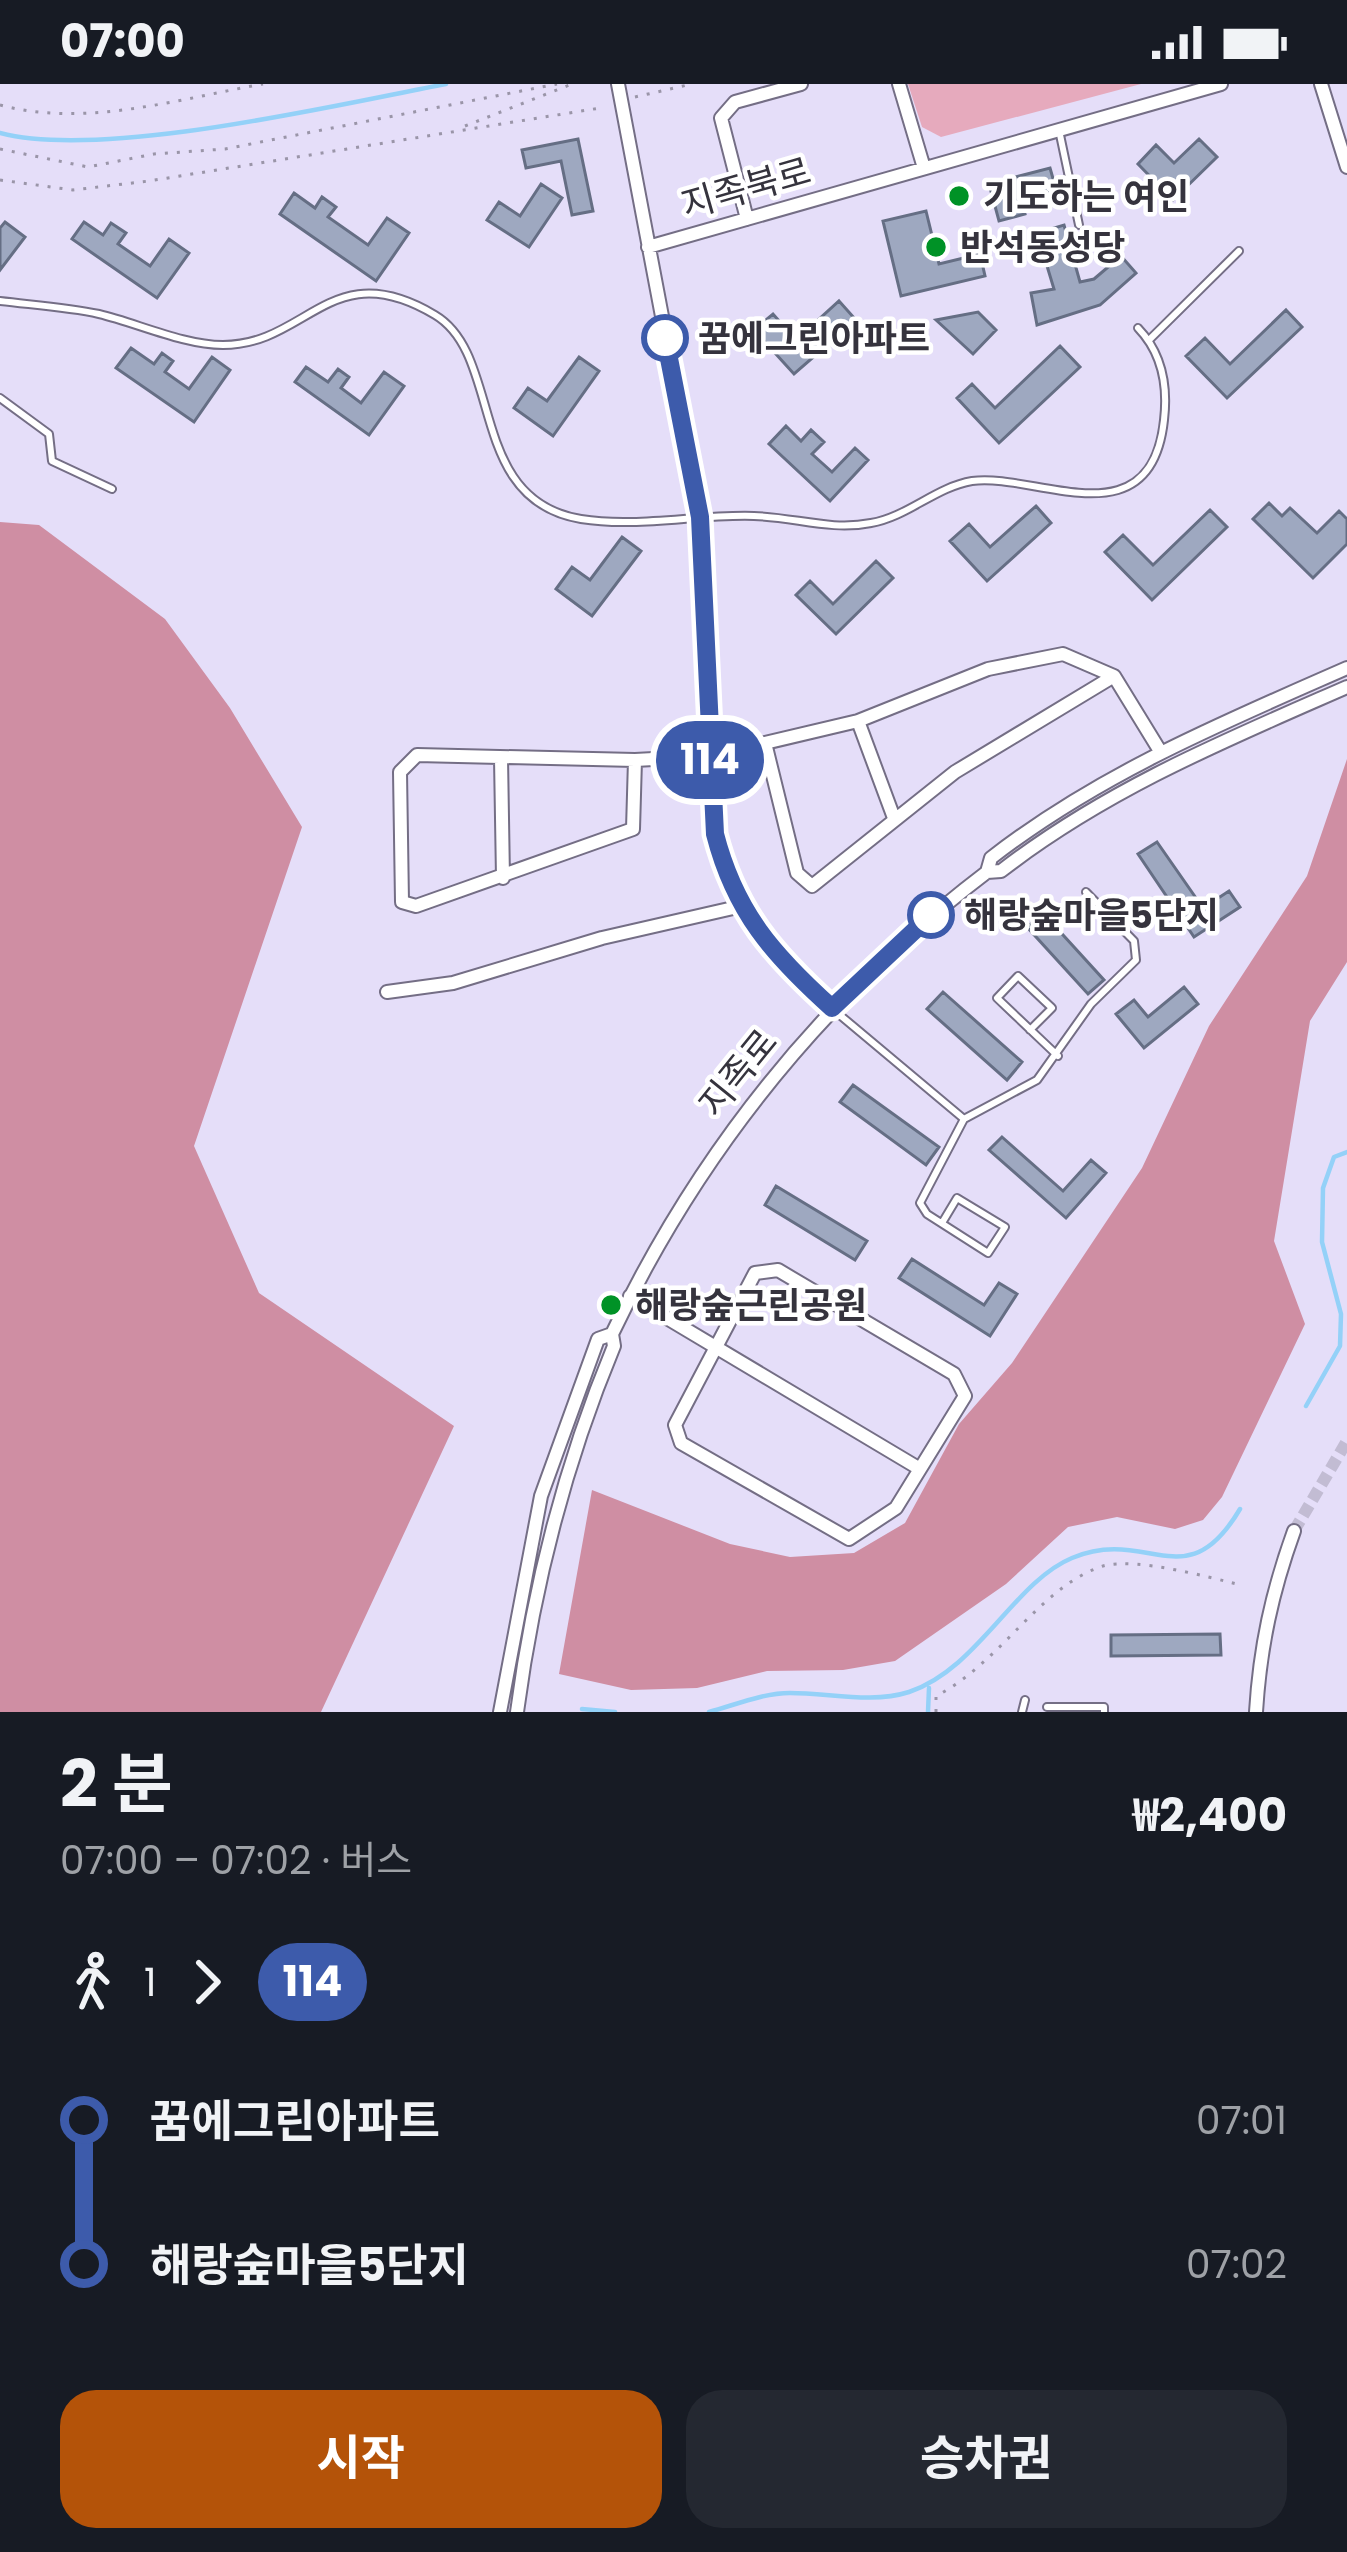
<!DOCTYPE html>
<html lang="ko">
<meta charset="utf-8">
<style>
:root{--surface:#171b24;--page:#242831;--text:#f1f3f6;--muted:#9ea1a6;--accent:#b45309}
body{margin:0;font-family:Poppins,"Noto Sans KR",sans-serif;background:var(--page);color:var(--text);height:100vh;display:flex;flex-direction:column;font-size:45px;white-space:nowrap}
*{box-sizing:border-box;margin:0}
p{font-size:39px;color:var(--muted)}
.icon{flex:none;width:66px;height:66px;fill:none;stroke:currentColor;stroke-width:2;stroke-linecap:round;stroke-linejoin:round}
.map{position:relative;height:1628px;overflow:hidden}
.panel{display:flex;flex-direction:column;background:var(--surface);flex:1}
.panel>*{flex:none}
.badge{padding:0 24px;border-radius:39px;font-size:42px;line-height:78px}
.map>.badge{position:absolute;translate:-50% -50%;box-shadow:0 0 0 6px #fff}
.legs{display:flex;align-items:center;gap:18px;height:132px;padding:0 60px;font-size:39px}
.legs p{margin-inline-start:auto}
.overview{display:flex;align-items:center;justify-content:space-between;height:204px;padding:0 60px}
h1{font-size:66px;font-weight:700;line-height:90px}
.primary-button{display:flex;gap:24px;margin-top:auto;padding:24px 60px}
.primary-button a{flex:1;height:138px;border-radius:36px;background:var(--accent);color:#fff;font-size:48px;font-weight:700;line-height:138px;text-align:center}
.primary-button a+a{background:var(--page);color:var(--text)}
ul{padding:0 60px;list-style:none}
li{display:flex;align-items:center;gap:42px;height:144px;font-size:45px}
li i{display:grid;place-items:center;width:18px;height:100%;margin:0 15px;background:currentColor}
li i::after{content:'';width:30px;height:30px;margin:-15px;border:9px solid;border-radius:50%;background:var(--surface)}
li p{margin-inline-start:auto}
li:first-child i{background:linear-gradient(#0000 50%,currentColor 0)}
li:last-child i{background:linear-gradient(currentColor 50%,#0000 0)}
.status{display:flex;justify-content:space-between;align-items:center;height:84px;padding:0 60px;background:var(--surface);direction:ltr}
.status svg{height:33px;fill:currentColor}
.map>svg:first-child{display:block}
.green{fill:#e6aabd}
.forest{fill:#cf8ea3}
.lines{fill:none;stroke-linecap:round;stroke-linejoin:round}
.stream{stroke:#94d1f8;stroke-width:4.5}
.building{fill:#9ea8c0;stroke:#656e84;stroke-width:3}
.street-tunnel{stroke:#c2bcd3;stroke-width:12;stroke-dasharray:12 6;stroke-linecap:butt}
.lane-casing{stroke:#746e85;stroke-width:10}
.street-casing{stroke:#746e85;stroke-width:16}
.path{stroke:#9a95a8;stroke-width:3;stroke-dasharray:3 9;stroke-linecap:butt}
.lane{stroke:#fff;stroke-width:6}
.street{stroke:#fff;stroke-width:12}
.line-1-casing{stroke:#fff;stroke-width:27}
.line-1{stroke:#3d5bab;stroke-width:18}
.poi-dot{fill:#009226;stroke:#fff;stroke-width:4.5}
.stop-1-dot{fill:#fff;stroke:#3d5bab;stroke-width:6}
.labels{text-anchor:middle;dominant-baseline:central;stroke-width:9;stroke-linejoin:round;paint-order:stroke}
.street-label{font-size:36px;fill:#35333d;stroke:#fff}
.poi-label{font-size:36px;font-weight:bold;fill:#35333d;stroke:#fff;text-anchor:start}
.stop-label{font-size:36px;font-weight:bold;fill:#35333d;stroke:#fff;text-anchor:start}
</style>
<div class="status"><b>07:00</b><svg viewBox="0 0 49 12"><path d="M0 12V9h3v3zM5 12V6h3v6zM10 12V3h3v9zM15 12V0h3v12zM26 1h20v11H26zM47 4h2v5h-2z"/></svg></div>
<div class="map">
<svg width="1347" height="1628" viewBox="0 0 1347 1628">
<rect width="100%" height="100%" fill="#e5def9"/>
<path class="green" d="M 908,0 L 1141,0 L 941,53 L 922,43 Z"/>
<path class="forest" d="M 0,438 L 39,441 L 165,535 L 230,624 L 302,743 L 194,1062 L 259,1209 L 454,1342 L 321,1628 L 0,1628 Z
M 1347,675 L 1347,878 L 1310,937 L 1274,1157 L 1305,1240 L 1222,1413 L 1203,1436 L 1175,1445 L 1117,1433 L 1068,1443 L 1006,1500 L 895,1577 L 843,1586 L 767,1587 L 697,1604 L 631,1606 L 559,1590 L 592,1406 L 730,1460 L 790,1473 L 854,1469 L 905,1439 L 959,1340 L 1012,1279 L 1142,1084 L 1209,942 L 1307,792 Z"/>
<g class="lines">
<path class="stream" d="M 0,49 C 103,76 336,21 446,0
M 1306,1322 L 1340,1262 L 1341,1230 L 1322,1158 L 1323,1104 L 1334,1073 L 1347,1068
M 582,1625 L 615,1628
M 709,1628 C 735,1621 763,1609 790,1609 C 830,1609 871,1620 909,1608 C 978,1585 1014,1498 1072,1474 C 1149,1442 1186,1516 1240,1425
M 928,1628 L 929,1604"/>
</g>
<path class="building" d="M 578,55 L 593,127 L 572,131 L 561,77 L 526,84 L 522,66 Z
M 1199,55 L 1217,73 L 1173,116 L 1138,80 L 1156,61 L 1174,79 Z
M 1050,84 L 1056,105 L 1021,115 L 1025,130 L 999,137 L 989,100 Z
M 541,100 L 562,114 L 529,163 L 487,136 L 499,118 L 520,132 Z
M 294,109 L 315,124 L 322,113 L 336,123 L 328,133 L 368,161 L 387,134 L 409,149 L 376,197 L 280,130 Z
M 926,127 L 939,180 L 980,170 L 985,192 L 901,212 L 883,137 Z
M 5,138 L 25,153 L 0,186 L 0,144 Z
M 84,138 L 103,151 L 111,139 L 126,149 L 118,160 L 150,182 L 169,155 L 189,169 L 157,214 L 72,155 Z
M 1064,141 L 1080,198 L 1094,195 L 1121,172 L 1136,189 L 1100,221 L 1037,241 L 1031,209 L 1054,205 L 1037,149 Z
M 839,217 L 856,236 L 794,290 L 754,246 L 773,230 L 796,256 Z
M 1286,226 L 1302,243 L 1227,314 L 1186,272 L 1205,254 L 1230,280 Z
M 978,228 L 996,246 L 973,270 L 936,236 Z
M 1060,262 L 1080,283 L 999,359 L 957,314 L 972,300 L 995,324 Z
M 131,264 L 154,280 L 162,269 L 173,277 L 165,288 L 189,305 L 212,273 L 230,286 L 194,338 L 116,284 Z
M 579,273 L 599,287 L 553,352 L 514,324 L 528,304 L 547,317 Z
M 306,283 L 328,298 L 338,285 L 349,293 L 341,304 L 361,319 L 384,288 L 404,302 L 369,351 L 295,298 Z
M 786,342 L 801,357 L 811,346 L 824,358 L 812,370 L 832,388 L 855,364 L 868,376 L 830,417 L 769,360 Z
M 1269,419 L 1282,432 L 1290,424 L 1317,449 L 1339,427 L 1347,435 L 1347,460 L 1313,494 L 1253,435 Z
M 1036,422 L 1051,439 L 987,497 L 950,457 L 969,440 L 990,463 Z
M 1210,426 L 1227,443 L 1152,516 L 1105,468 L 1123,451 L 1153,481 Z
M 622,453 L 641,467 L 592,532 L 556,505 L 572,483 L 590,496 Z
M 876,477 L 893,494 L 836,550 L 796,511 L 810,497 L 833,520 Z
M 1157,758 L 1203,824 L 1229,807 L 1240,823 L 1194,853 L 1138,770 Z
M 1043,829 L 1104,896 L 1088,910 L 1027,843 Z
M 1184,903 L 1198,920 L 1144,964 L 1116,930 L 1134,916 L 1148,933 Z
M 943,908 L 1022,978 L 1007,996 L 927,925 Z
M 853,1001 L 939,1063 L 926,1081 L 840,1018 Z
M 1002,1053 L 1063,1107 L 1091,1076 L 1106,1089 L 1066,1134 L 989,1066 Z
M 776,1102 L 867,1157 L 855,1176 L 765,1121 Z
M 912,1175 L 984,1221 L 999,1199 L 1017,1210 L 990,1252 L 899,1194 Z
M 1220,1550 L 1221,1571 L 1111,1572 L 1111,1551 Z"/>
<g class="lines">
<path class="street-tunnel" d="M 1294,1447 L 1347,1357"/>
<defs>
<path id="lane" d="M 1059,46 L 1079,141
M 0,217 C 33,221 67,223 99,230 C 137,239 184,261 223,261 C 308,261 331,169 435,231 C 504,272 466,416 581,435 C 637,444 698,430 754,432 C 795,433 830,447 871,439 C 907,433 936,403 972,397 C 1035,388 1151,459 1164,336 C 1168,302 1162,269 1138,244
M 1149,256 L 1239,167
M 0,314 L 49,350 L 52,377 L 112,405
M 835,927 L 964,1035
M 1030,946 L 1052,924 L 1018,892 L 997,914 L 1058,972
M 942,1139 L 957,1114 L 1005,1143 L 988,1169 L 927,1130 L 920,1119 L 964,1035 L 1037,996 L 1091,920 L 1136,876 L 1134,857 L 1086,808
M 1047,1623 L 1104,1623 L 1104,1628
M 1022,1628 L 1025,1616"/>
<path id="street" d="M 618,0 L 700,433 L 715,750 C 735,828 773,871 832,924
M 899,0 L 924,84
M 1321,0 L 1347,83
M 747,135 L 721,34 L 735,18 L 801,0
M 648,163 L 1221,0
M 858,637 L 894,734
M 766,663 L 797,789 L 812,802 L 955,688 L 1114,592
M 501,674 L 503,794
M 635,676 L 633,745 L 416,822 L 402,818 L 400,688 L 417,671 L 635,676 L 710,672 L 858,637 L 988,585 L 1063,570 L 1114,592 L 1160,667
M 987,788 L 991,774 C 1099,690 1222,639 1347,584
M 387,908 L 453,899 L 602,854 L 742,822
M 778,1186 L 954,1290 L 965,1312 L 896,1424 L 849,1455 L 681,1359 L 675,1341 L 755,1189 Z
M 630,1212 L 920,1385
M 500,1628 L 541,1412 L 598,1255 L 612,1250
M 517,1628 C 534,1500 564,1382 614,1262 L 612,1250 C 700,1065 824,912 987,788 L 1001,787 C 1107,705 1226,656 1347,603
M 1256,1628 C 1260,1563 1272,1508 1294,1447"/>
</defs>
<use href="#lane" class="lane-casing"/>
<use href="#street" class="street-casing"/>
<path class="path" d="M 635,13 L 692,0
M 0,21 C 86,44 178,15 263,0
M 465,42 L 572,0
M 0,65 L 88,83 L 154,70 L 225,65 L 557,0
M 0,96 L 73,106 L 149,97 L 600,24
M 936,1628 L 936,1612 C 1001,1579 1040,1502 1103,1482 C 1135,1473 1208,1493 1241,1501"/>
<use href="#lane" class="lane"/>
<use href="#street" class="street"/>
</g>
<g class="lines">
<defs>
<path id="line-1" d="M 665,254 L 700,433 L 715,750 C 735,828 773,871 832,924 L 931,831"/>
</defs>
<use href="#line-1" class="line-1-casing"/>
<use href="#line-1" class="line-1"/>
</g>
<g class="poi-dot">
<circle cx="959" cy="112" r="12"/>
<circle cx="936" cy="163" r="12"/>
<circle cx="611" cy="1221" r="12"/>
</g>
<g class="stop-1-dot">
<circle cx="665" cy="254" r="21"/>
<circle cx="931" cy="831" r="21"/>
</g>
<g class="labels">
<g class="street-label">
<text transform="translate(746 104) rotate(-16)">지족북로</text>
<text transform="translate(738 989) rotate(-51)">지족로</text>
</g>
<g class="poi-label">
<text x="983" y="112">기도하는 여인</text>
<text x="960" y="163">반석동성당</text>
<text x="635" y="1221">해랑숲근린공원</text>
</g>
<g class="stop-label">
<text x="698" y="254">꿈에그린아파트</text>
<text x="964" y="831">해랑숲마을5단지</text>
</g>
</g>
</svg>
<b class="badge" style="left:710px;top:676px;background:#3d5bab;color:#fff">114</b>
</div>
<section class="panel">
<div class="overview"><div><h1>2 분</h1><p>07:00 – 07:02 · 버스</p></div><b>₩2,400</b></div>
<div class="legs"><svg class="icon" aria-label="walk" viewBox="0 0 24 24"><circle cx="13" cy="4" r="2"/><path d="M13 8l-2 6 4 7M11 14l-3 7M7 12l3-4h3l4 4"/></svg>1<svg class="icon" aria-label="forward" viewBox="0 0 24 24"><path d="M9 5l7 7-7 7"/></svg><b class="badge" style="background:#3d5bab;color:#fff">114</b></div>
<ul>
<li><i style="color:#3d5bab"></i><b>꿈에그린아파트</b><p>07:01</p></li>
<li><i style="color:#3d5bab"></i><b>해랑숲마을5단지</b><p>07:02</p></li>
</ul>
<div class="primary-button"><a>시작</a><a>승차권</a></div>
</section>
